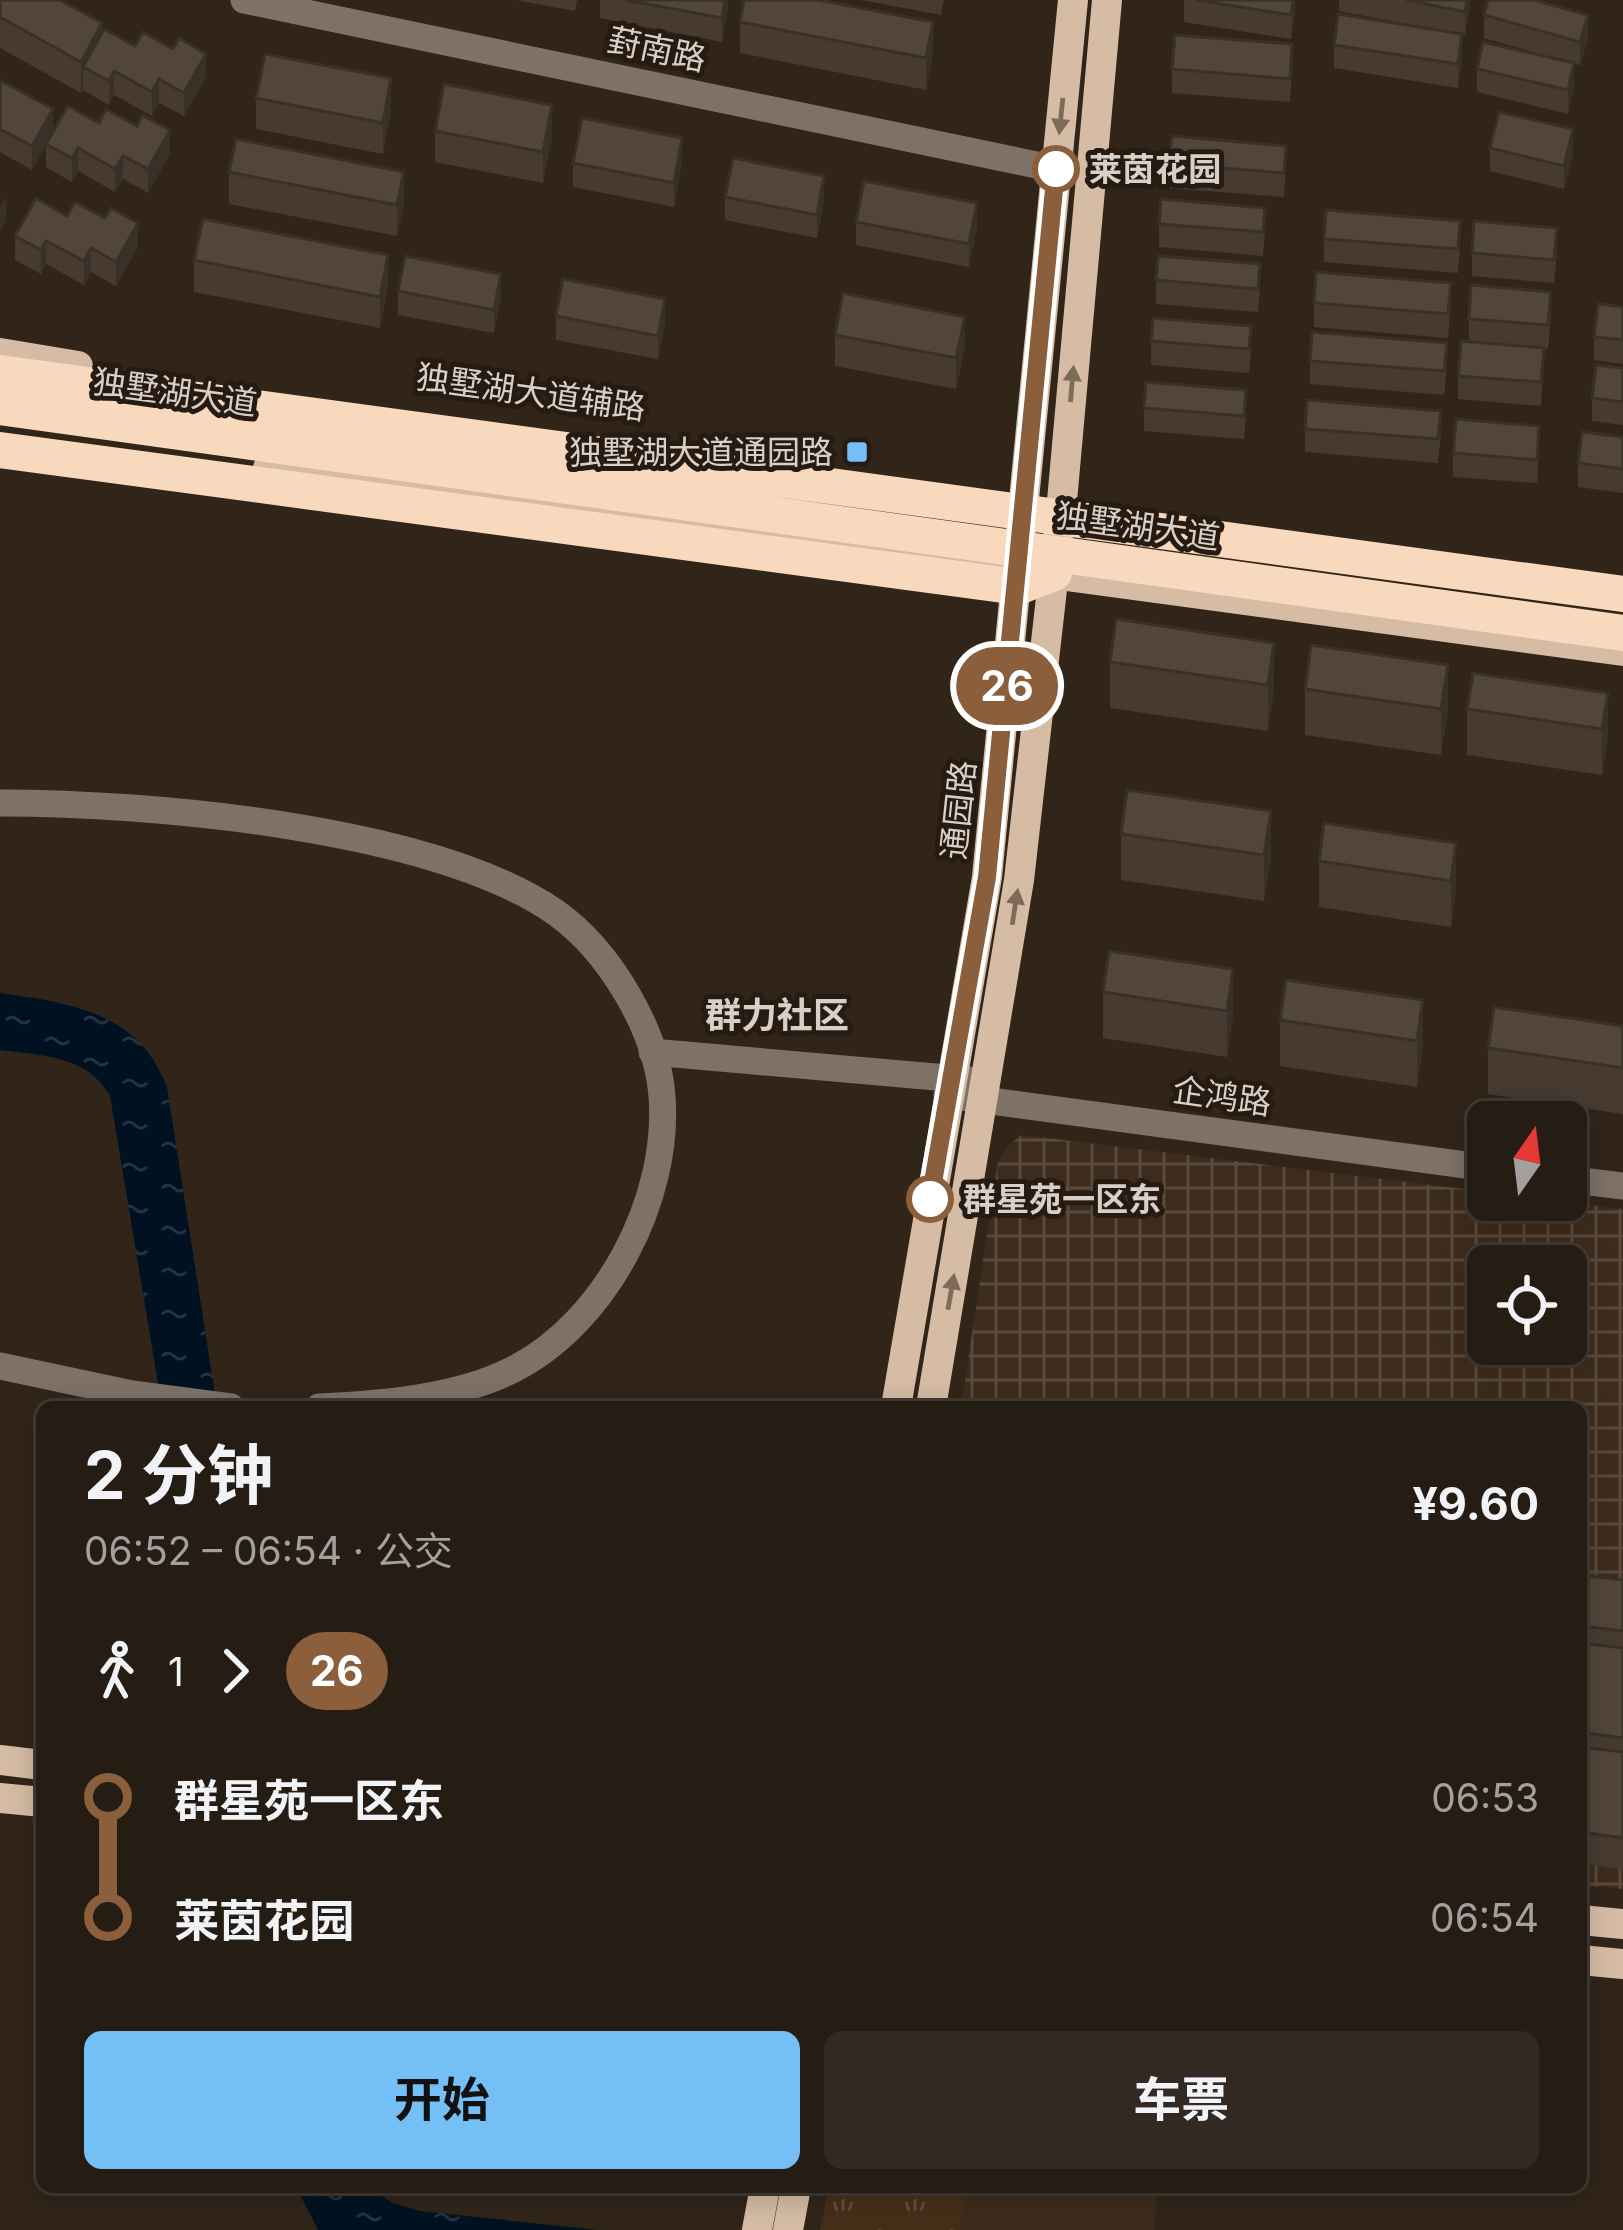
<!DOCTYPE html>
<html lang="zh">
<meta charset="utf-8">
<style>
:root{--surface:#251c14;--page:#312922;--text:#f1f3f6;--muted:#a3a1a0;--line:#423a34;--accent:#74c0f6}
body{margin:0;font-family:Inter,"Noto Sans SC",sans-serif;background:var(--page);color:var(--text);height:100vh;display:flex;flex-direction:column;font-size:45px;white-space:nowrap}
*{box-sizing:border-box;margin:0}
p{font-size:39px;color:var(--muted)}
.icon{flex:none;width:66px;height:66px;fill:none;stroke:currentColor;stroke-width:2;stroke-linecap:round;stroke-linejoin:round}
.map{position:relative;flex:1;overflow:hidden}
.sheet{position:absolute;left:36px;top:1401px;width:1551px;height:792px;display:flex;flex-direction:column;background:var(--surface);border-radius:18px;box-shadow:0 6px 30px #0003,0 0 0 3px var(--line)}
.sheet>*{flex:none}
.badge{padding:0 24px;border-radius:39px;font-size:42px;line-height:78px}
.needle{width:78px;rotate:14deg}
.tools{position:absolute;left:1467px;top:1101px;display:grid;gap:24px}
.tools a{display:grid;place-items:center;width:120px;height:120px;border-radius:18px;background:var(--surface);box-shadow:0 6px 30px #0003,0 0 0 3px var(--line);font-size:60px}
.map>.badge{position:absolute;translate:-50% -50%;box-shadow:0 0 0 6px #fff}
.legs{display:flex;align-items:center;gap:18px;height:132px;padding:0 48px;font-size:39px}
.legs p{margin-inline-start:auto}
.headline{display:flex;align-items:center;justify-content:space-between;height:204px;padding:0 48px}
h1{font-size:66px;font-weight:700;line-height:90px}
.action{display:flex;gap:24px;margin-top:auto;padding:24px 48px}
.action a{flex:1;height:138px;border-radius:18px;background:var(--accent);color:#111;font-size:48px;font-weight:700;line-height:138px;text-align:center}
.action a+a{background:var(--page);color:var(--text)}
ul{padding:0 48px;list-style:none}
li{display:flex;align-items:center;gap:42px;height:120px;font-size:45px}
li i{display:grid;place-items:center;width:18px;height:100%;margin:0 15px;background:currentColor}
li i::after{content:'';width:30px;height:30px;margin:-15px;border:9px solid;border-radius:50%;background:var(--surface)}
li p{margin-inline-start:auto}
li:first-child i{background:linear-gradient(#0000 50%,currentColor 0)}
li:last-child i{background:linear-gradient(currentColor 50%,#0000 0)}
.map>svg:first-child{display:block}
.built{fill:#3d2c1d}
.industrial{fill:url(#industrial-grid);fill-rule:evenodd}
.grass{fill:url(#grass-tufts)}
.water{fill:url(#water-ripples)}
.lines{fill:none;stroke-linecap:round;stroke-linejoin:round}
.minor{stroke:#7e7166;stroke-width:27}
.major{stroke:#d6bca4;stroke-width:30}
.highway{stroke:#f9d9bd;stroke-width:36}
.highway-bridge{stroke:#f9d9bd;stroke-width:36}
.wall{fill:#473b31}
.shaded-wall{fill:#393028}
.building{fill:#524539;stroke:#393028;stroke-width:3}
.oneway{fill:#7e6c5a}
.line-1-casing{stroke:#fff;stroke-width:27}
.line-1{stroke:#8b5e3c;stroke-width:18}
.stop-1-dot{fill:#fff;stroke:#8b5e3c;stroke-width:6}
.poi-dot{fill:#74c0f6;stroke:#271b11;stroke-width:4.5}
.labels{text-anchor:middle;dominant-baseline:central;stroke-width:10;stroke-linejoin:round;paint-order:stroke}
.street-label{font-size:33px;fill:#d7cfc9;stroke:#271b11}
.stop-label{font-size:33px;font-weight:bold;fill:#d7cfc9;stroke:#271b11;text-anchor:start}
.poi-label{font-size:33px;fill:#d7cfc9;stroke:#271b11;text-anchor:end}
.neighbourhood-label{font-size:36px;font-weight:bold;fill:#d7cfc9;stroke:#271b11}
</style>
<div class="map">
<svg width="1623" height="2230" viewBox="0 0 1623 2230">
<defs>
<pattern id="industrial-grid" width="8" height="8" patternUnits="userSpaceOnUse" patternTransform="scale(3)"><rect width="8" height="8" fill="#3d2c1d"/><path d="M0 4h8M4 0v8" fill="none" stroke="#584a3c"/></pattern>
<pattern id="grass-tufts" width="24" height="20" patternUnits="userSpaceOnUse" patternTransform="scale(3)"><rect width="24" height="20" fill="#462f19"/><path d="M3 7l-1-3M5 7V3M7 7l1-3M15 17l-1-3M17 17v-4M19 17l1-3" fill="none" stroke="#604c39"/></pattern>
<pattern id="water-ripples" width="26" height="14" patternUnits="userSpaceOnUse" patternTransform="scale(3)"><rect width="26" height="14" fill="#001221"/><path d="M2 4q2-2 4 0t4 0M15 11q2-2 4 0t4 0" fill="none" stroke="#243340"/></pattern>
</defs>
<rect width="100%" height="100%" fill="#31251a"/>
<path class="built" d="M 967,2187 L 1158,2187 L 1154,2230 L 960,2230 Z"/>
<path class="industrial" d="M 1022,1135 L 1488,1192 L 1488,1200 L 1550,1200 L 1623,1209 L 1623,1889 L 1581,1885 L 1581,1407 L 961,1407 L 998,1162 L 1009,1145 ZM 1488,1266 L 1566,1266 L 1566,1344 L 1488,1344 Z"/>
<path class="grass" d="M 829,2187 L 967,2187 L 960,2230 L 820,2230 Z"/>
<path class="water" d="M 0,993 C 71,1003 139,1012 167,1087 L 217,1407 L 162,1407 L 110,1096 C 86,1055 44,1056 0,1050 Z
M 296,2187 L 367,2187 L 393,2203 L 420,2211 L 598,2230 L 318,2230 Z"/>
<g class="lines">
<path class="minor" d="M 244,0 L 1056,169
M 0,803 C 150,803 431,827 555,912 C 609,950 657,1030 662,1096 C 670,1199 606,1322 514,1369 C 458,1398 381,1404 319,1407
M 652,1052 L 970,1080
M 947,1095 L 1488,1168
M 1566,1179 L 1623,1186
M 0,1366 L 132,1394 L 231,1407"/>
<path class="major" d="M 0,353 L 78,366
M 268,468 L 1623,651
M 896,1407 L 987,877 L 1073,0
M 931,1407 L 1019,880 L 1062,501 L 1107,0
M 0,1760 L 42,1765
M 0,1798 L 42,1802
M 1581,1920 L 1623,1924
M 1581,1960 L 1623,1964
M 757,2230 L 765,2187
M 788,2230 L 796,2187"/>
<path class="highway" d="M 0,450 L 1018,587 L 1054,573"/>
<path class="highway-bridge" d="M 0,373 L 1623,594
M 0,407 L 1623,633"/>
</g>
<path class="wall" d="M 0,0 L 102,31 L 206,77 L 184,116 L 159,103 L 152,116 L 114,95 L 109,105 L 83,90 L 81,93 L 0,48 Z
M 516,0 L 577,0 L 575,11 Z
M 600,0 L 728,0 L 722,42 L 600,18 Z
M 861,0 L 944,0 L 941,15 Z
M 1184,0 L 1295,0 L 1291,39 L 1184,22 Z
M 1339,0 L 1470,0 L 1465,35 L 1462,35 L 1462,58 L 1458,88 L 1334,68 L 1334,45 L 1454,33 L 1339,11 Z
M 1484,15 L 1588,39 L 1580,65 L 1574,64 L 1574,87 L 1568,114 L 1477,92 L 1477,69 L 1568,62 L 1484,38 Z
M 740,22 L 933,53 L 926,90 L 740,53 Z
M 1292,68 L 1290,102 L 1172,93 L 1172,69 Z
M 0,80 L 53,132 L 99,123 L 170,154 L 148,193 L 123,179 L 115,192 L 78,171 L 72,182 L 46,167 L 46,144 L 32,170 L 0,152 Z
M 256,98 L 391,110 L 383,154 L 256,129 Z
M 435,131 L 552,137 L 543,183 L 435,162 Z
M 1490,148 L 1573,153 L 1564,189 L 1490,171 Z
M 682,161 L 674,207 L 573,187 L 573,163 Z
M 1169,164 L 1286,169 L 1284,197 L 1169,188 Z
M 229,172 L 404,203 L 397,236 L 229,204 Z
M 725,197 L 824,200 L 817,238 L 725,220 Z
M 67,216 L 138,247 L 116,286 L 91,272 L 84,285 L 46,264 L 41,274 L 15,260 L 15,236 Z
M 856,222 L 977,227 L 969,267 L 856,245 Z
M 1159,224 L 1265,232 L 1263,256 L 1159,247 Z
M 1324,239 L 1460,245 L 1458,273 L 1324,262 Z
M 1557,251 L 1554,283 L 1472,276 L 1472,253 Z
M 194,260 L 388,286 L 380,328 L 194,292 Z
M 1156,280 L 1260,288 L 1258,312 L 1156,304 Z
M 398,291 L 501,298 L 494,333 L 398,315 Z
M 1314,303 L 1451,306 L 1448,338 L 1314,327 Z
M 1623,307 L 1623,364 L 1594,360 L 1594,337 Z
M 1551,315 L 1548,349 L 1544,349 L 1541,406 L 1458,399 L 1458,376 L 1469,342 L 1469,319 Z
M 556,316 L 665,323 L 658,359 L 556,340 Z
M 835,335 L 965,348 L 956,389 L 835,366 Z
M 1151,341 L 1251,349 L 1249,373 L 1151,365 Z
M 1310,361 L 1447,366 L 1444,395 L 1310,384 Z
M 1623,368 L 1623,425 L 1592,421 L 1592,398 Z
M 1144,408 L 1246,413 L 1244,439 L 1144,431 Z
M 1305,429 L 1441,434 L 1438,463 L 1305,452 Z
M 1623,437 L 1623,493 L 1578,487 L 1578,463 Z
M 1539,450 L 1537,483 L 1453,477 L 1453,453 Z
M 1274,643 L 1274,689 L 1268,731 L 1110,708 L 1110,662 Z
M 1311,645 L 1448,711 L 1441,755 L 1305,735 L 1305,689 Z
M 1608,693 L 1608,739 L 1602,775 L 1467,755 L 1467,709 Z
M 1121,834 L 1271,857 L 1264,901 L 1121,880 Z
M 1456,843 L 1456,889 L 1451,927 L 1319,907 L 1319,861 Z
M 1233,969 L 1233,1015 L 1227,1057 L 1103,1038 L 1103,992 Z
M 1423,1000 L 1423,1046 L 1417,1087 L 1280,1066 L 1280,1020 Z
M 1623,1026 L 1623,1114 L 1488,1094 L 1488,1048 Z
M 1581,1575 L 1623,1580 L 1623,1869 L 1581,1864 Z"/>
<path class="shaded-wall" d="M 725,0 L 728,0 L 728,10 L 722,42 L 722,18 Z
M 1293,0 L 1295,0 L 1295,12 L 1291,39 Z
M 1467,0 L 1470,0 L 1470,8 L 1465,35 L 1465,12 Z
M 1588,15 L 1588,39 L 1580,65 L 1580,42 Z
M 933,22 L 933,53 L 926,90 L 926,58 Z
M 102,23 L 102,55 L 83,67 L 83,90 L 81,93 L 81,62 Z
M 1462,34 L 1462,58 L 1458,88 L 1458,64 Z
M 206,54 L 206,77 L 184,116 L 184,93 Z
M 1574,63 L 1574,87 L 1568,114 L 1568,90 Z
M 114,71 L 114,95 L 109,105 L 109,81 Z
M 391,78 L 391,110 L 383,154 L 383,123 Z
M 159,79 L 159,103 L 152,116 L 152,92 Z
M 552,105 L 552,137 L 543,183 L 543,152 Z
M 53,109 L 53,133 L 32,170 L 32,146 Z
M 1573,129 L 1573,153 L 1564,189 L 1564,166 Z
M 170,130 L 170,154 L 148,193 L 148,169 Z
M 682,138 L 682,161 L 674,207 L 674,183 Z
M 78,148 L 78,171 L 72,182 L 72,158 Z
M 123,156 L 123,179 L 115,192 L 115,169 Z
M 404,172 L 404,203 L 397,236 L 397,205 Z
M 824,176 L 824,200 L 817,238 L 817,215 Z
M 6,197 L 6,221 L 0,231 L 0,207 Z
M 977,203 L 977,227 L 969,267 L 969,244 Z
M 138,223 L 138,247 L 116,286 L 116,262 Z
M 46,241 L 46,264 L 41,274 L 41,250 Z
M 91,248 L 91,272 L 84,285 L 84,261 Z
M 388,255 L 388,286 L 380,328 L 380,297 Z
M 501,274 L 501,298 L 494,333 L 494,310 Z
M 665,299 L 665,323 L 658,359 L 658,336 Z
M 965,317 L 965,348 L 956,389 L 956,358 Z
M 1274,643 L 1274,689 L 1268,731 L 1268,685 Z
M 1448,665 L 1448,711 L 1441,755 L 1441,709 Z
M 1608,693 L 1608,739 L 1602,775 L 1602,729 Z
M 1271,811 L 1271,857 L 1264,901 L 1264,855 Z
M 1456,843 L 1456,889 L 1451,927 L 1451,881 Z
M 1233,969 L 1233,1015 L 1227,1057 L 1227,1011 Z
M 1423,1000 L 1423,1046 L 1417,1087 L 1417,1041 Z"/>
<path class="building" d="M 0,0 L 60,0 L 102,23 L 81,62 L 0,17 Z
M 626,0 L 725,0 L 722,18 Z
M 744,0 L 819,0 L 933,22 L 926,58 L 740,22 Z
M 1196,0 L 1293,0 L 1291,15 Z
M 1406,0 L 1467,0 L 1465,12 Z
M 1488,0 L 1534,0 L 1588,15 L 1580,42 L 1484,15 Z
M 1338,14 L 1462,34 L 1458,64 L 1334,45 Z
M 104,29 L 135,46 L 143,32 L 173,49 L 179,38 L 206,54 L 184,93 L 159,79 L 152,92 L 114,71 L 109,81 L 83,67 Z
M 1175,35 L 1292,44 L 1290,79 L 1172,69 Z
M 1483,42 L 1574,63 L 1568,90 L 1477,69 Z
M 265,54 L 391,78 L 383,123 L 256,98 Z
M 0,80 L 53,109 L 32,146 L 0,129 Z
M 444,84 L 552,105 L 543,152 L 435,131 Z
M 68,106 L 99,123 L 106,109 L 137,126 L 142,115 L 170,130 L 148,169 L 123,156 L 115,169 L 78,148 L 72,158 L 46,144 Z
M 1499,112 L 1573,129 L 1564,166 L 1490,148 Z
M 582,118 L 682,138 L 674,183 L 573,163 Z
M 1172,136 L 1286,146 L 1284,173 L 1169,164 Z
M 236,139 L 404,172 L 397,205 L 229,172 Z
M 733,158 L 824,176 L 817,215 L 725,197 Z
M 864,181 L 977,203 L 969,244 L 856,222 Z
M 36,198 L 67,216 L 75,202 L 105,218 L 111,208 L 138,223 L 116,262 L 91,248 L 84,261 L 46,241 L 41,250 L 15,236 Z
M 1161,199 L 1265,208 L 1263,232 L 1159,224 Z
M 1326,210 L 1460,221 L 1458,249 L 1324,239 Z
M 203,219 L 388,255 L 380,297 L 194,260 Z
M 1474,221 L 1557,228 L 1554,260 L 1472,253 Z
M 405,256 L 501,274 L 494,310 L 398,291 Z
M 1158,256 L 1260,264 L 1258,289 L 1156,280 Z
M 1316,272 L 1451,283 L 1448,314 L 1314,303 Z
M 563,279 L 665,299 L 658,336 L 556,316 Z
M 1471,285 L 1551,292 L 1548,325 L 1469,319 Z
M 843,293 L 965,317 L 956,358 L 835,335 Z
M 1598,304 L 1623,307 L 1623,340 L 1594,337 Z
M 1153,318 L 1251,326 L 1249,349 L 1151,341 Z
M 1312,332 L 1447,343 L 1444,371 L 1310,361 Z
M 1461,341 L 1544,348 L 1541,382 L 1458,376 Z
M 1596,365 L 1623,368 L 1623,402 L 1592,398 Z
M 1146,382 L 1246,390 L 1244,416 L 1144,408 Z
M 1307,400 L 1441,411 L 1438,439 L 1305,429 Z
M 1456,419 L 1539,426 L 1537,460 L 1453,453 Z
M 1582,432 L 1623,437 L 1623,469 L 1578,463 Z
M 1116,619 L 1274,643 L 1268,685 L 1110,662 Z
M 1311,645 L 1448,665 L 1441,709 L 1305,689 Z
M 1473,673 L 1608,693 L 1602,729 L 1467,709 Z
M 1127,790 L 1271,811 L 1264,855 L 1121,834 Z
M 1324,823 L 1456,843 L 1451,881 L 1319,861 Z
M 1109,951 L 1233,969 L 1227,1011 L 1103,992 Z
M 1286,980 L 1423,1000 L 1417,1041 L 1280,1020 Z
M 1494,1007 L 1623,1026 L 1623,1068 L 1488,1048 Z
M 1581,1575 L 1623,1580 L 1623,1631 L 1581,1626 Z
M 1581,1643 L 1623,1648 L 1623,1738 L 1581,1732 Z
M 1581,1747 L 1623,1752 L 1623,1838 L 1581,1832 Z"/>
<defs><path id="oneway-solid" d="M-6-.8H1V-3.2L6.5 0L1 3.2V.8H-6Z" transform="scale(3)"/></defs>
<g class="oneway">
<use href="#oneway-solid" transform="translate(1061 116) rotate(96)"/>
<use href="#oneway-solid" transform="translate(1072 384) rotate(-85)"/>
<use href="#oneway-solid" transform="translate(1015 907) rotate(-81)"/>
<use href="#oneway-solid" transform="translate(951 1292) rotate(-80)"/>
</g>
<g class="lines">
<defs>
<path id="line-1" d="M 930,1199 L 987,877 L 1056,169"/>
</defs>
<use href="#line-1" class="line-1-casing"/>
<use href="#line-1" class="line-1"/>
</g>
<g class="stop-1-dot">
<circle cx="1056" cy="169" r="21"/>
<circle cx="930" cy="1199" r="21"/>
</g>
<rect class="poi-dot" x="845" y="440" width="24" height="24" rx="6"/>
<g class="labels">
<g class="street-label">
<text transform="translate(657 49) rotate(12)">葑南路</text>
<text transform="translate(175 392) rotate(8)">独墅湖大道</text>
<text transform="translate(531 392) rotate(8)">独墅湖大道辅路</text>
<text transform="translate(1138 526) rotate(8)">独墅湖大道</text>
<text transform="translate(958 810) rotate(-84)">通园路</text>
<text transform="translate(1222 1096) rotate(8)">企鸿路</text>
</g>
<g class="stop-label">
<text x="1089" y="169">莱茵花园</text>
<text x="963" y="1199">群星苑一区东</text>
</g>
<g class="poi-label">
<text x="833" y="452">独墅湖大道通园路</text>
</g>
<g class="neighbourhood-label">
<text x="777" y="1015">群力社区</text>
</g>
</g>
</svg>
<div class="tools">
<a><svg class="needle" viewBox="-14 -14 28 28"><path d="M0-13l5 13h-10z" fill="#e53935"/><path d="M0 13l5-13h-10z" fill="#a3a1a0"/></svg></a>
<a><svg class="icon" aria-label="locate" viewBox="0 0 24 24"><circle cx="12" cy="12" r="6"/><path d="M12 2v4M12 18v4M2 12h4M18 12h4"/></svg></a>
</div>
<b class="badge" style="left:1007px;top:686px;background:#8b5e3c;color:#fff">26</b>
<section class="sheet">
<div class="headline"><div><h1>2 分钟</h1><p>06:52 – 06:54 · 公交</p></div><b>¥9.60</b></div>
<div class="legs"><svg class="icon" aria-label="walk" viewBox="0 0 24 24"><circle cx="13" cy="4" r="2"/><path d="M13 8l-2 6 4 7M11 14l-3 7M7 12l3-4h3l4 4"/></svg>1<svg class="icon" aria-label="forward" viewBox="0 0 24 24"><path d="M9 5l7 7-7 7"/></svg><b class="badge" style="background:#8b5e3c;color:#fff">26</b></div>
<ul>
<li><i style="color:#8b5e3c"></i><b>群星苑一区东</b><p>06:53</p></li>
<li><i style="color:#8b5e3c"></i><b>莱茵花园</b><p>06:54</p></li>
</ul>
<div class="action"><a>开始</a><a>车票</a></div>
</section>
</div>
